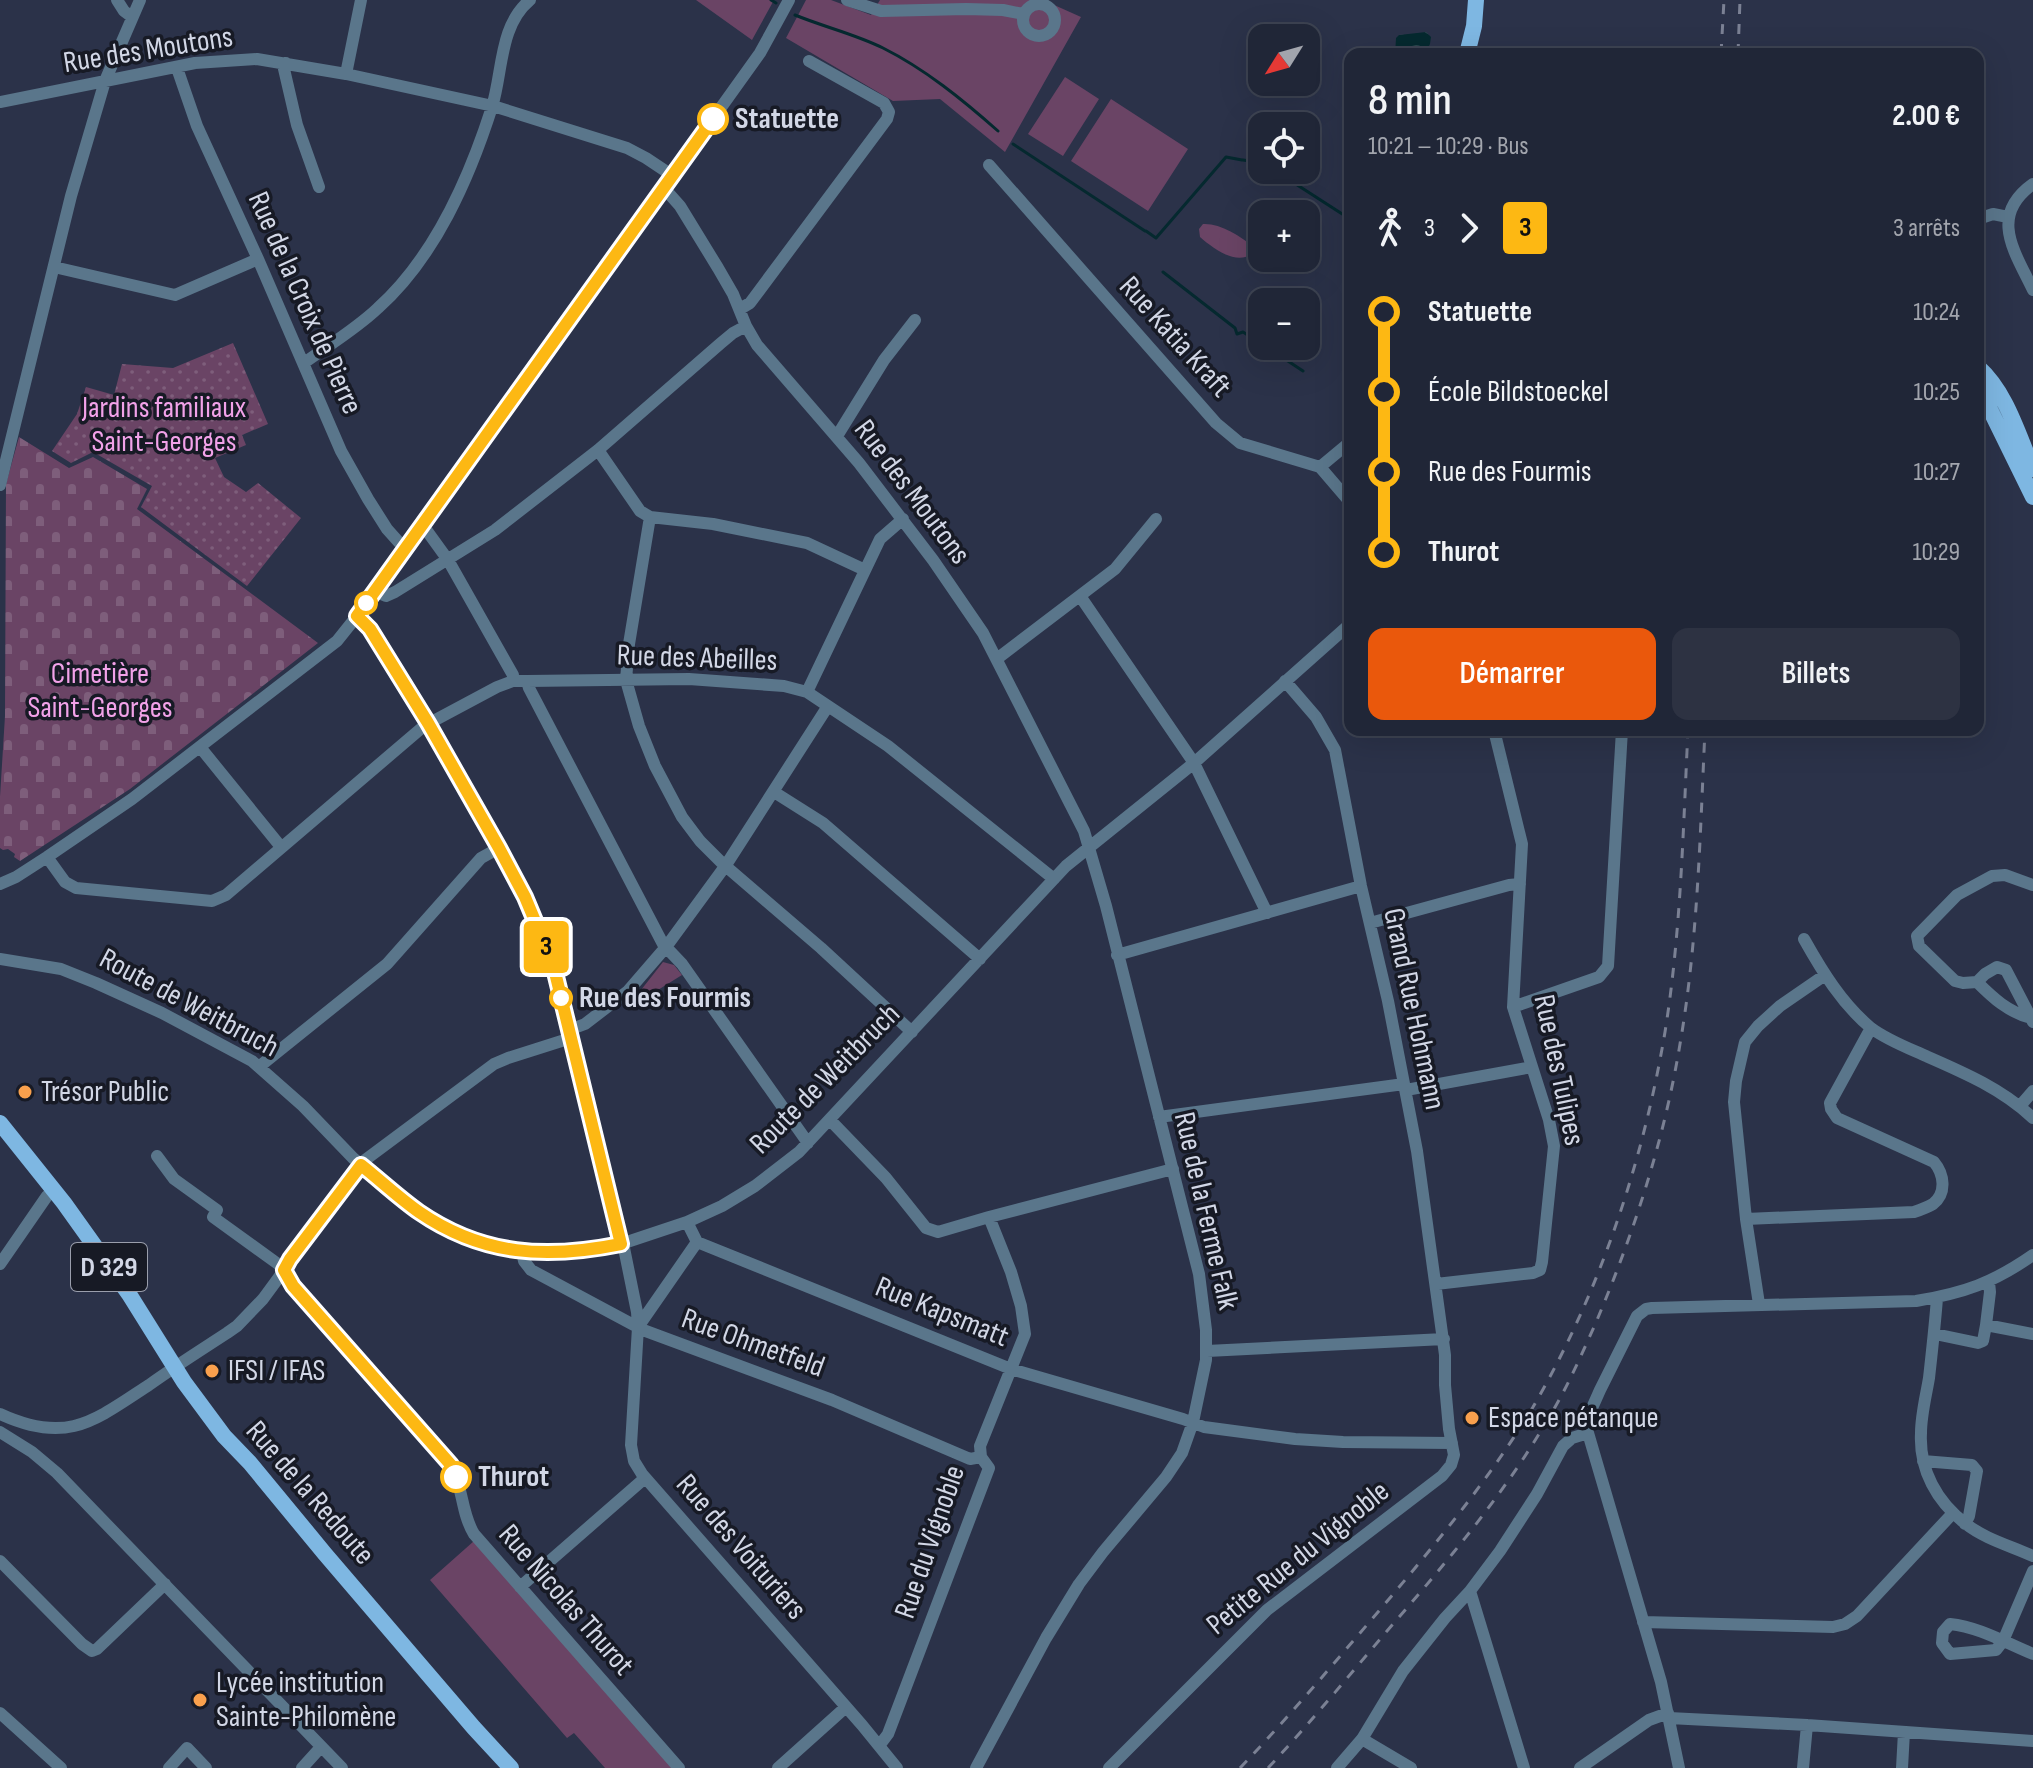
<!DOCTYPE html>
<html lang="fr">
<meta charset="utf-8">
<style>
:root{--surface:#202637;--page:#2d3242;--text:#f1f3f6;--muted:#a2a5ad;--line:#3d4352;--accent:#ea580c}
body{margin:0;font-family:"Sofia Sans Condensed",sans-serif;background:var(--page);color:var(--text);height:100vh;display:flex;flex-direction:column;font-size:30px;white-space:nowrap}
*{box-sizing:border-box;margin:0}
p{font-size:26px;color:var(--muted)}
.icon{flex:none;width:44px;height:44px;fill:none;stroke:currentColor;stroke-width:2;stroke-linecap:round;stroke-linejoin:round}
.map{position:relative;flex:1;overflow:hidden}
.side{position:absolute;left:1344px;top:48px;width:640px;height:688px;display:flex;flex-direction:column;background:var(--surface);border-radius:16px;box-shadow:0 8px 32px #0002,0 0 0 2px var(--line)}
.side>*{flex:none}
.badge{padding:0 16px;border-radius:6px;font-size:28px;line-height:52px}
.needle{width:52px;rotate:233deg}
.buttons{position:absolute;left:1248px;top:24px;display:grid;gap:16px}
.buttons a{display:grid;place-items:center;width:72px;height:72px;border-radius:16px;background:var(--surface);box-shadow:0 8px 32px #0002,0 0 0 2px var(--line);font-size:40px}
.map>.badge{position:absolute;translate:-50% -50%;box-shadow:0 0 0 4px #fff}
.legs{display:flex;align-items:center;gap:12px;height:88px;padding:0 24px;font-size:26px}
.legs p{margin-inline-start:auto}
.headline{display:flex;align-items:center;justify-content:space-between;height:136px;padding:0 24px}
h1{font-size:44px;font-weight:600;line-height:60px}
.primary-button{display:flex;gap:16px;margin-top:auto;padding:16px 24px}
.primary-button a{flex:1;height:92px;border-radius:16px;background:var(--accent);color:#fff;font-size:32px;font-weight:600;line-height:92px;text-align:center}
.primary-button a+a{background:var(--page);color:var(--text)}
ul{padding:0 24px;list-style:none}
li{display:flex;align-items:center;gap:28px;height:80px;font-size:30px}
li i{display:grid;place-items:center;width:12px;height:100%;margin:0 10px;background:currentColor}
li i::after{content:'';width:20px;height:20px;margin:-10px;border:6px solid;border-radius:50%;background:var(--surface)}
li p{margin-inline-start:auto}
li:first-child i{background:linear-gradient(#0000 50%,currentColor 0)}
li:last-child i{background:linear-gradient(currentColor 50%,#0000 0)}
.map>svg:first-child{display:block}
.green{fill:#6a4465}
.cemetery{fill:url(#cemetery-stones)}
.garden{fill:url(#garden-dots)}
.water{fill:url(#water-waves)}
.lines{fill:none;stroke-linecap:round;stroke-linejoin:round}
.stream{stroke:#05292f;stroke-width:3}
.minor{stroke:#5a768b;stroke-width:12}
.major{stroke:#7eb7e2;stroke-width:16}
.rail{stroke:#7b8194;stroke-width:3;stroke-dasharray:10 10;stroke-linecap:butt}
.line-1-casing{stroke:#fff;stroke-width:18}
.line-1{stroke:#fdb813;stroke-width:12}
.stop-1-dot{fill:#fff;stroke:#fdb813;stroke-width:4}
.poi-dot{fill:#f9a04d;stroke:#171a25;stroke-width:3}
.labels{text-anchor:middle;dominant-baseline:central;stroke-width:7;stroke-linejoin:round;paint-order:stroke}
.shield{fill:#171a25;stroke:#9a9eac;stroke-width:2}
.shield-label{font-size:28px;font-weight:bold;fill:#d2d7e6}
.street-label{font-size:30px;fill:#d2d7e6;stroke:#171a25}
.stop-label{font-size:30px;font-weight:bold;fill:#d2d7e6;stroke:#171a25;text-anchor:start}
.park-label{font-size:30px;fill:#f2a2e9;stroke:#171a25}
.poi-label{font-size:30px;fill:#d2d7e6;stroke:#171a25;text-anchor:start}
</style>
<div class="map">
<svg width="2033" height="1768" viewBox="0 0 2033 1768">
<defs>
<pattern id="cemetery-stones" width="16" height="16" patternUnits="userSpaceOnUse" patternTransform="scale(2)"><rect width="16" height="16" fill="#6a4465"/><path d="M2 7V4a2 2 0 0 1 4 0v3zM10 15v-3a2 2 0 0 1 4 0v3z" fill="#7e5e7b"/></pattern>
<pattern id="garden-dots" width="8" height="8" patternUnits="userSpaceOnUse" patternTransform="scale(2)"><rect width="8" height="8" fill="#6a4465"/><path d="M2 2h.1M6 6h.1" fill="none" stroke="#7e5e7b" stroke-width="1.8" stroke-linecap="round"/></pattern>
<pattern id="water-waves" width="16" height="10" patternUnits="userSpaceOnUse" patternTransform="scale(2)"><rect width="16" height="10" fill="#05292f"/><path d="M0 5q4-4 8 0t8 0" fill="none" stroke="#29474d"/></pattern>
</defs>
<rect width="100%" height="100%" fill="#2b3249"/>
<path class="green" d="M 696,0 L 774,0 L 752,40 Z
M 806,0 L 831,0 L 871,15 L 880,0 L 1043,0 L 1081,17 L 1005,152 L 940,99 L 893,101 L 786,38 Z
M 1065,77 L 1099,99 L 1063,156 L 1028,134 Z
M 1111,99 L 1188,149 L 1148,211 L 1071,161 Z
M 1203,224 C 1220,223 1240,236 1254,247 L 1254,253 C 1236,266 1214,249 1200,237 L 1199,229 Z
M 663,962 L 674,965 L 682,975 L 645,998 L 642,997 L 639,993 L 641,990 Z
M 474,1541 L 673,1768 L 605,1768 L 574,1733 L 567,1738 L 430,1580 Z"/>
<path class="cemetery" d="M 19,437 L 69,468 L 93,457 L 147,489 L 137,509 L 318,643 L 130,789 L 20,861 L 14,857 L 15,854 L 8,849 L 3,850 L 0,848 L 0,797 L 5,716 L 6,484 Z"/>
<path class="garden" d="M 233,343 L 268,424 L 242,435 L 246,445 L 215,458 L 224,477 L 246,492 L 258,483 L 301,518 L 247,586 L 141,507 L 152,486 L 93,452 L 71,463 L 52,451 L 77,414 L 86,387 L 114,395 L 122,364 L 173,368 Z"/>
<path class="water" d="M 1426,32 L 1431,37 L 1430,44 L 1425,54 L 1395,54 L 1396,38 L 1399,35 Z"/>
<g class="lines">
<path class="stream" d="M 771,0 L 776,3
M 795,15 C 824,27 855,34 883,48 C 925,69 963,100 998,131
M 1013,144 L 1145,231
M 1243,160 L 1262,163
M 1274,170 L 1350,219
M 1146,231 L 1156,238 L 1226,157 L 1242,160
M 1163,272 L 1235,328 L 1237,334 L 1243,332 L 1262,344
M 1265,346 L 1303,371"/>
<path class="minor" d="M 117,0 L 124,11 L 132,17
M 847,0 L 881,11 L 966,9 L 1003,10 L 1023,14
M1023 20a16 16 0 1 1 32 0a16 16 0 1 1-32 0Z
M 286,63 L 284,69 L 297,125 L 319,187
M 177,68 L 197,126 L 258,259 L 341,451 L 368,499 L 387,529 L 404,548
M 346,74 L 361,0
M 0,102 L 195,63 L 257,59 L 346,74 L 493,106 L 627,148 L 646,158 L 673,176
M 989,165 L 1216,423 L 1240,443 L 1320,467 L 1350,502
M 2033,184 C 1988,216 2015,252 2033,290
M 664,188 L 680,206 L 718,268 L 733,294 L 746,326 L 757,345 L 859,463 L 933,560 L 983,633 L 1084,831 L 1106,906 L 1199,1274 L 1206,1330 L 1206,1360 L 1193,1422 L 1182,1453 L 1166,1477 L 1103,1552 L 1079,1584 L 1046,1638 L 976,1768
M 1978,219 L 1993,214 L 2008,217
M 54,267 L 175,295 L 258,259
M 740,309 L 750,303 L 887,119 L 889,112 L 884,103 L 809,61
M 304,363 C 329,345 356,329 378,308 C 435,257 469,179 492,107 C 503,71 499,26 530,0
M 837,436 L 884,360 L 915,320
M 598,450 L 640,511 L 650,517 L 713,524 L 807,543 L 865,570
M 1320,467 L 1350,442
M 0,485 L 71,196 L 105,81 L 140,0
M 650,517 L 629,644 L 626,680 L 639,726 L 655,766 L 682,817 L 700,841 L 722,863 L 821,948 L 912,1032
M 422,524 L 448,560 L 513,675 L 513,681
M 374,591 L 386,596 L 395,592 L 495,530 L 598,450 L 721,343 L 733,333 L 746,326
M 1080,596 L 1194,763 L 1267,913
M 357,616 L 370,629 L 428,723 L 499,848 L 525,897 L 540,930 L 553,964 L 621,1244 L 624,1248 L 637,1312 L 638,1327 L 631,1445 L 634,1461 L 642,1474 L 862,1725 L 897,1768
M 998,658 L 1115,569 L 1156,519
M 527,681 L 529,688 L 663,944 L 682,964 L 808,1143
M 807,692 L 880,539 L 903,519
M 200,747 L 281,847
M 774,792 L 823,823 L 980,959
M 47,857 L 65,882 L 76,888 L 212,901 L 226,895 L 424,726 L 497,687 L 513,681 L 527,681 L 689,679 L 784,686 L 807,692 L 888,746 L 1054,879
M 0,884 L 16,877 L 47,857 L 132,799 L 337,641 L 357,616 L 760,53 L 789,0
M 2033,885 L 2005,875 L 1992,876 L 1957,895 L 1917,936 L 1919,946 L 1955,981 L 1963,983 L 1977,982 C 1993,998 2008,1012 2031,1018 L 2033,1022
M 1370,923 L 1509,885 L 1520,884
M 1804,939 C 1822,971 1842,1004 1871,1028 C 1887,1040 1908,1048 1926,1056 C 1965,1073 2002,1089 2033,1118
M 1117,955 L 1361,886
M 0,959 L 61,969 L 96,983 L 162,1013 L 252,1061 L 303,1106 L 353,1158 L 416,1210 L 452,1232 L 507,1250 L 538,1253 L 589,1250 L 621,1244 L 687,1222 L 722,1206 L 755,1186 L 799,1152 L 1066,866 L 1194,763 L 1350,624
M 1977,982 L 1985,974 L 1997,967 L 2006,970 L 2031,1018
M 1513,1007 L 1599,977 L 1608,966 L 1622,730
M 569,1030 L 585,1024 L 628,991 L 666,947 L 726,865 L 828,706
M 260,1066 L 387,964 L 481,858 L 499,848
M 1406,1090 L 1532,1067
M 2020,1106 L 2033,1091
M 1159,1117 L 1404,1084
M 830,1120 L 886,1178 L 926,1228 L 938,1232 L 989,1217 L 1173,1169
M 157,1156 L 174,1179 L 217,1210 L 213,1217 L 278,1264 L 284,1270 L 293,1286 L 451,1465 C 463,1486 461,1513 474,1534 L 679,1768
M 1746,1219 L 1914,1212 C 1920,1210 1928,1207 1933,1204 C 1947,1193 1944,1174 1934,1162 L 1837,1118 L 1831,1109 L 1830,1103 L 1871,1028
M 687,1222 L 697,1242 L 702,1244 L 1011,1369 L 1183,1419 L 1204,1427 L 1295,1439 L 1343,1442 L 1452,1443
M 522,1252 L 524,1261 L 531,1270 L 643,1330 L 832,1400 L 970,1459 L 981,1457
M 0,1264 L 47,1196 L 54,1190
M 1989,1282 L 1990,1292 L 1986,1325 L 2033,1334
M 1436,1284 L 1533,1273 L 1540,1270 L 1542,1262 L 1554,1146 L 1549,1120 L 1513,1007 L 1522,844 L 1494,730
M 1937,1298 C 1935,1325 1932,1351 1929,1378 C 1926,1396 1921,1415 1921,1433 C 1919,1470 1937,1502 1966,1524 C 1985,1539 2011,1546 2033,1556
M 1759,1304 L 1746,1219 L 1734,1102 L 1736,1081 L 1745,1042 L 1758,1026 L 1780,1006 L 1825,975
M 638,1327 L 697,1242
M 1935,1334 L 1978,1343 L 1983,1341 L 1986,1325
M 1207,1351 L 1444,1339
M 0,1414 C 67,1445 94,1421 149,1385 C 174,1367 201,1350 227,1333 L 237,1326 L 263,1299 L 365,1160 L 494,1064 L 508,1058 L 571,1038
M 0,1432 L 32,1452 L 57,1473 L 342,1768
M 1923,1461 L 1972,1465 L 1977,1471 L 1969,1516 L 1965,1524
M 0,1561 L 82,1644 L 92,1651 L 97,1649 L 165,1584
M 2033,1571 L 2003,1641 L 1996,1650 L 1950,1654 L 1942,1643 L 1943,1632 L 1950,1624 C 1979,1627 2006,1643 2033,1654
M 520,1587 L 645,1478
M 1470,1591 L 1524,1768
M 1643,1622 L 1833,1627 L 1845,1624 L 1857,1616 L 1953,1513
M 0,1713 L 61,1768
M 1669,1718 L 1807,1725 L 2033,1741
M 1362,1739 L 1411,1768
M 879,1746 L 888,1734 L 989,1468 L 981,1457 L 980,1446 L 1025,1334 L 1021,1306 L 1011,1272 L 989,1217
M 169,1768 L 187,1748 L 206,1768
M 302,1768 L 321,1747
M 778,1768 L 846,1707
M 1109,1768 L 1267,1610 L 1442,1476 L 1451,1465 L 1454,1455 L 1449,1429 L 1445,1385 L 1445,1355 L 1417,1151 L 1388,1001 L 1361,886 L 1335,750 L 1316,717 L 1285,681
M 1337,1768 L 1362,1739 L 1403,1671 L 1445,1618 L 1470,1591 L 1500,1551 L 1537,1494 L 1563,1446 L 1572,1438 L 1588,1433
M 1580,1768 L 1649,1720 L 1668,1713
M 1679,1768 L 1661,1682 L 1586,1426 L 1588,1417 L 1600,1390 L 1637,1316 L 1646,1309 L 1652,1308 L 1916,1301 C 1964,1293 1993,1283 2033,1255
M 1803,1768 L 1807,1725
M 1902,1768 L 1904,1732"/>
<path class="major" d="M 1467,54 L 1474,26 L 1476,0
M 1978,367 C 2007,393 2018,435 2033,469
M 1978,385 L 2033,497
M 0,1123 L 64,1203 L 129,1294 L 184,1382 L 224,1436 L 250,1463 L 325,1554 L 474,1728 L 511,1768"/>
<path class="rail" d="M 1721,54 L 1724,0
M 1738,54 L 1740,0
M 1240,1768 C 1286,1720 1329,1669 1372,1619 C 1430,1551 1487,1483 1533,1407 C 1600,1292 1643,1162 1665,1032 C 1681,932 1683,831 1688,730
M 1268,1768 C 1309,1724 1348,1677 1387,1631 C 1445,1564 1503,1496 1548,1419 C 1566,1390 1580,1358 1594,1327 C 1633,1236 1664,1141 1680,1044 C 1698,940 1700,835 1705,730"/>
</g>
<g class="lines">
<defs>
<path id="line-1" d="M 456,1477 L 451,1465 L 293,1286 L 284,1270 L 290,1259 L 361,1165 C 380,1180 399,1198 419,1212 C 483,1256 547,1259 621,1244 L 553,964 L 525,897 L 499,848 L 428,723 L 370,629 L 357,616 L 713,119"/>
</defs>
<use href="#line-1" class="line-1-casing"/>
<use href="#line-1" class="line-1"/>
</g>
<g class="stop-1-dot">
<circle cx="713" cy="119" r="14"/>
<circle cx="366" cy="603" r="10"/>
<circle cx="561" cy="998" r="10"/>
<circle cx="456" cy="1477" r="14"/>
</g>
<g class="poi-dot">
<circle cx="25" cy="1092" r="8"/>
<circle cx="212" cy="1371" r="8"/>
<circle cx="1472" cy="1418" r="8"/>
<circle cx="200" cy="1700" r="8"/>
</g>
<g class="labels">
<rect class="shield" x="71" y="1243" width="76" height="48" rx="6"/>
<g class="shield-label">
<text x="109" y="1267">D 329</text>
</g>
<g class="street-label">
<text transform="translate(148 50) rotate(-9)">Rue des Moutons</text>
<text transform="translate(305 303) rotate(66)">Rue de la Croix de Pierre</text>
<text transform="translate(1175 337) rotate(48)">Rue Katia Kraft</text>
<text transform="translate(912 492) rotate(53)">Rue des Moutons</text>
<text transform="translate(697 658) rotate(2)">Rue des Abeilles</text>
<text transform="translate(189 1003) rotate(28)">Route de Weitbruch</text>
<text transform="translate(1414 1009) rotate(78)">Grand Rue Hohmann</text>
<text transform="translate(1559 1070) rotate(78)">Rue des Tulipes</text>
<text transform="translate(825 1079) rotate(-45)">Route de Weitbruch</text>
<text transform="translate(1206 1211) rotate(77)">Rue de la Ferme Falk</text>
<text transform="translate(942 1312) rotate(22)">Rue Kapsmatt</text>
<text transform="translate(753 1343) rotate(20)">Rue Ohmetfeld</text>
<text transform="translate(310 1493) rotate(49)">Rue de la Redoute</text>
<text transform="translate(930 1542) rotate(-71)">Rue du Vignoble</text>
<text transform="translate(741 1547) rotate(49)">Rue des Voituriers</text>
<text transform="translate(1298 1558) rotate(-39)">Petite Rue du Vignoble</text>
<text transform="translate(566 1600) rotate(49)">Rue Nicolas Thurot</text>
</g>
<g class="stop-label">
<text x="735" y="119">Statuette</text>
<text x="579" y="998">Rue des Fourmis</text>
<text x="478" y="1477">Thurot</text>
</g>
<g class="park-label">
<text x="164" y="408">Jardins familiaux<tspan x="164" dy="34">Saint-Georges</tspan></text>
<text x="100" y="674">Cimetière<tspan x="100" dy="34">Saint-Georges</tspan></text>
</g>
<g class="poi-label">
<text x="41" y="1092">Trésor Public</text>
<text x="228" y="1371">IFSI / IFAS</text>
<text x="1488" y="1418">Espace pétanque</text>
<text x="216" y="1683">Lycée institution<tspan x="216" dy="34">Sainte-Philomène</tspan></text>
</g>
</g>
</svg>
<div class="buttons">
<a><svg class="needle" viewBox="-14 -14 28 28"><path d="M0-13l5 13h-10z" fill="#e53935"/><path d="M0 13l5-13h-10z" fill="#a2a5ad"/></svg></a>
<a><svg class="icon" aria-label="locate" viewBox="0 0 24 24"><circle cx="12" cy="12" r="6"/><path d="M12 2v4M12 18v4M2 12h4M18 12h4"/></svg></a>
<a>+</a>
<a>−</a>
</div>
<b class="badge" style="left:546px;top:947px;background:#fdb813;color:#111">3</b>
<section class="side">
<div class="headline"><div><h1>8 min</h1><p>10:21 – 10:29 · Bus</p></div><b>2.00 €</b></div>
<div class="legs"><svg class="icon" aria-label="walk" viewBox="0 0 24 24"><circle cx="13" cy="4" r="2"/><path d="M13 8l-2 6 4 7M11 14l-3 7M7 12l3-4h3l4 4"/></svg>3<svg class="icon" aria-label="forward" viewBox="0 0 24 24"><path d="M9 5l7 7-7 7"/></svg><b class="badge" style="background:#fdb813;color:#111">3</b><p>3 arrêts</p></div>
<ul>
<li><i style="color:#fdb813"></i><b>Statuette</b><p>10:24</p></li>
<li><i style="color:#fdb813"></i><span>École Bildstoeckel</span><p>10:25</p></li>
<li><i style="color:#fdb813"></i><span>Rue des Fourmis</span><p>10:27</p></li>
<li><i style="color:#fdb813"></i><b>Thurot</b><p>10:29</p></li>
</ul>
<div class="primary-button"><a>Démarrer</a><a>Billets</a></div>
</section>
</div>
